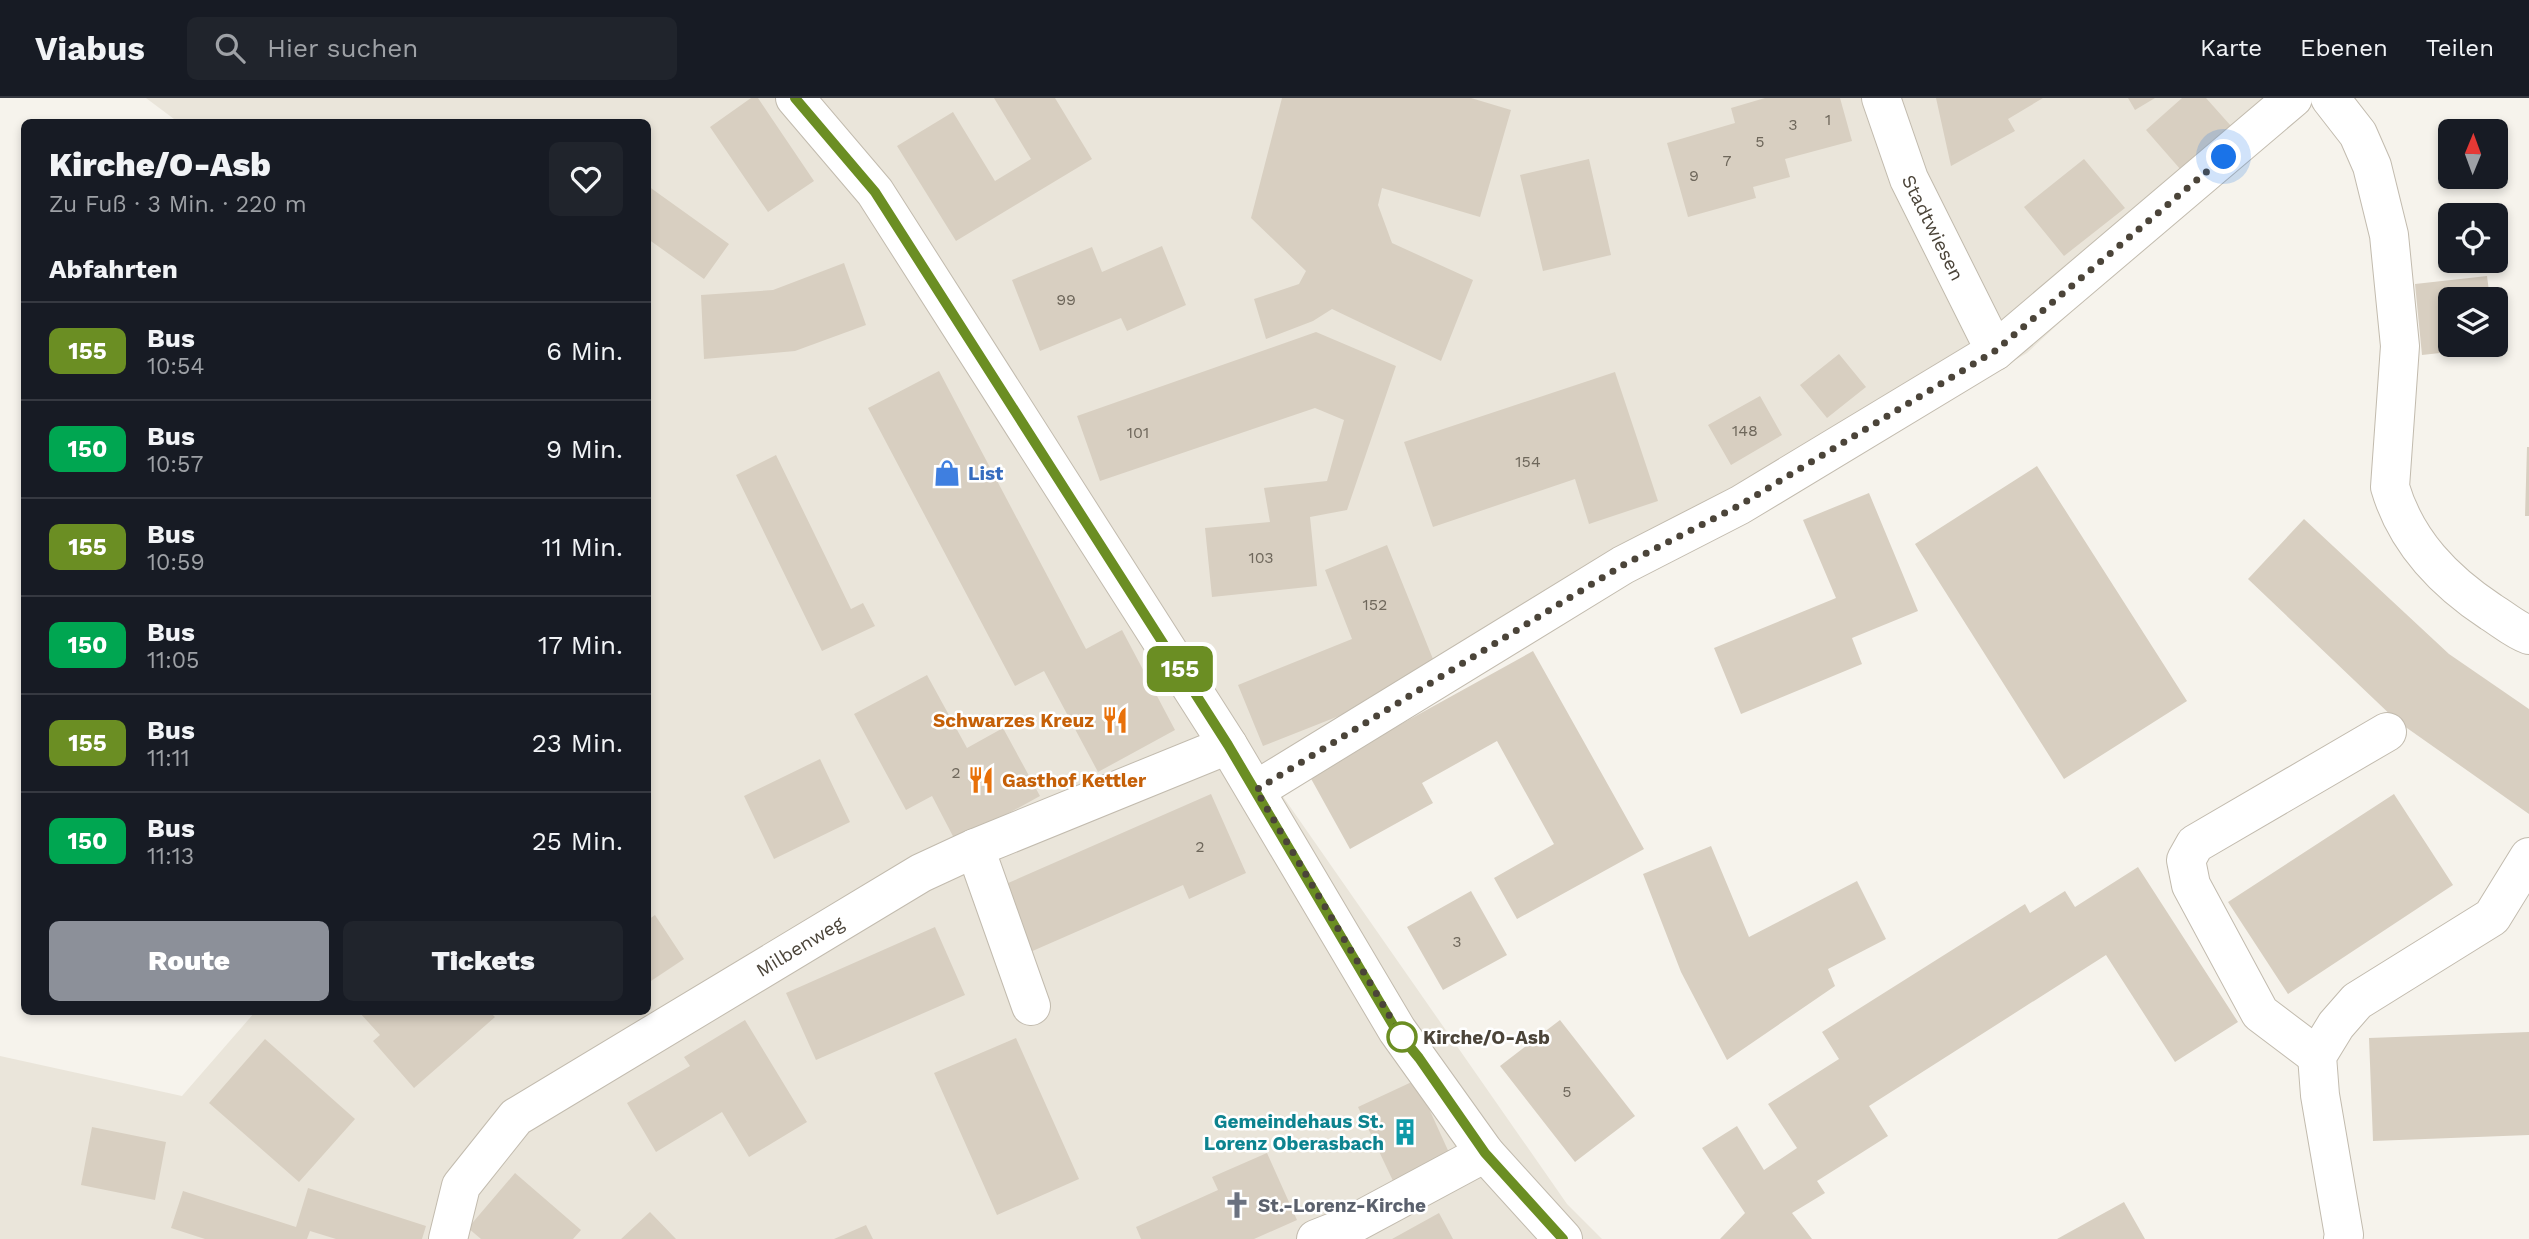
<!DOCTYPE html>
<html lang="de">
<meta charset="utf-8">
<style>
:root{--surface:#171b24;--page:#20242c;--text:#f1f3f6;--muted:#9ea1a6;--line:#363941;--accent:#8c9099}
body{margin:0;font-family:"Work Sans",sans-serif;background:var(--page);color:var(--text);height:100vh;display:flex;flex-direction:column;font-size:26px;white-space:nowrap}
*{box-sizing:border-box;margin:0}
p{font-size:23px;color:var(--muted)}
.icon{flex:none;width:38px;height:38px;fill:none;stroke:currentColor;stroke-width:2;stroke-linecap:round;stroke-linejoin:round}
.map{position:relative;flex:1;overflow:hidden}
.details{position:absolute;left:21px;top:21px;width:630px;height:896px;display:flex;flex-direction:column;background:var(--surface);border-radius:10px;box-shadow:0 4px 10px #0003}
.details>*{flex:none}
.badge{padding:0 14px;border-radius:10px;font-size:24px;line-height:46px}
.needle{width:46px;rotate:1deg}
.controls{position:absolute;left:2438px;top:21px;display:grid;gap:14px}
.controls a{display:grid;place-items:center;width:70px;height:70px;border-radius:10px;background:var(--surface);box-shadow:0 4px 10px #0003;font-size:35px}
.you{position:absolute;width:35px;height:35px;margin:-18px;border:5px solid #fff;border-radius:50%;background:#1a73e8;box-shadow:0 0 0 10px #1a73e833}
.map>.badge{position:absolute;translate:-50% -50%;box-shadow:0 0 0 4px #fff}
h2{padding:0 28px;font-size:26px;line-height:63px}
.round{display:grid;place-items:center;flex:none;width:74px;height:74px;border-radius:10px;background:var(--page)}
.head{display:flex;align-items:center;justify-content:space-between;height:119px;padding:0 28px}
h1{font-size:33px;font-weight:800;line-height:52px}
.button{display:flex;gap:14px;margin-top:auto;padding:14px 28px}
.button a{flex:1;height:80px;border-radius:10px;background:var(--accent);color:#fff;font-size:28px;font-weight:800;line-height:80px;text-align:center}
.button a+a{background:var(--page);color:var(--text)}
ul{padding:0;list-style:none}
li{display:flex;align-items:center;gap:21px;height:98px;padding:0 28px;border-top:2px solid var(--line)}
li div{flex:1}
li b{display:block;font-size:26px}
li em{font-style:normal}
li .badge{min-width:77px;font-weight:700;text-align:center}
header{display:flex;align-items:center;gap:42px;box-sizing:border-box;height:98px;padding:0 35px;background:var(--surface);border-bottom:2px solid var(--line)}
header strong{font-size:33px}
nav{display:flex;gap:38px;margin-inline-start:auto;font-size:24px}
.search{width:490px;height:63px;background:var(--page);display:flex;align-items:center;gap:18px;box-sizing:border-box;padding:0 24px;border-radius:10px;color:var(--muted);font-size:26px}
.map>svg:first-child{display:block}
.residential{fill:#eae5da}
.building{fill:#d8cfc1}
.lines{fill:none;stroke-linecap:round;stroke-linejoin:round}
.minor-casing{stroke:#c2bbae;stroke-width:40}
.minor{stroke:#fff;stroke-width:38}
.line-casing{stroke:#fff;stroke-width:16}
.line{stroke:#6b8e23;stroke-width:10}
.walk{stroke:#4b4439;stroke-width:7;stroke-dasharray:0 12.6}
.stop-dot{fill:#fff;stroke:#6b8e23;stroke-width:3.5}
.labels{text-anchor:middle;dominant-baseline:central;stroke-width:5;stroke-linejoin:round;paint-order:stroke}
.number-label{font-size:16px;fill:#6e675b}
.street-label{font-size:19px;fill:#4b4439;stroke:#fff}
.shop-label{font-size:19px;font-weight:bold;fill:#366cbe;stroke:#fff;text-anchor:start}
.food-label{font-size:19px;font-weight:bold;fill:#c56008;stroke:#fff;text-anchor:end}
.stop-label{font-size:19px;font-weight:bold;fill:#4b4439;stroke:#fff;text-anchor:start}
.culture-label{font-size:19px;font-weight:bold;fill:#0d838f;stroke:#fff;text-anchor:end}
.worship-label{font-size:19px;font-weight:bold;fill:#5b616d;stroke:#fff;text-anchor:start}
</style>
<header>
<strong>Viabus</strong>
<div class="search"><svg class="icon" aria-label="search" viewBox="0 0 24 24"><circle cx="10" cy="10" r="6"/><path d="M15 15l6 6"/></svg>Hier suchen</div>
<nav><a>Karte</a><a>Ebenen</a><a>Teilen</a></nav>
</header>
<div class="map">
<svg width="2529" height="1141" viewBox="0 0 2529 1141">
<rect width="100%" height="100%" fill="#f6f3ec"/>
<path class="residential" d="M 146,0 L 2301,0 L 2027,255 L 1277,690 L 1567,1106 L 1602,1141 L 0,1141 L 0,958 L 182,998 L 255,914 L 648,914 L 648,24 L 178,24 Z"/>
<path class="building" d="M 751,0 L 758,0 L 814,83 L 768,114 L 710,29 Z
M 994,0 L 1055,0 L 1092,61 L 956,143 L 897,48 L 953,14 L 995,83 L 1031,61 Z
M 1282,0 L 1471,0 L 1511,12 L 1480,119 L 1382,90 L 1378,107 L 1392,145 L 1473,182 L 1441,263 L 1332,211 L 1313,223 L 1266,241 L 1254,201 L 1299,186 L 1306,173 L 1251,120 Z
M 1765,0 L 1840,0 L 1852,43 L 1785,61 L 1790,79 L 1753,89 L 1756,100 L 1688,119 L 1667,45 L 1735,25 L 1731,10 Z
M 1936,0 L 2043,0 L 2008,21 L 2015,33 L 1951,68 Z
M 2128,0 L 2155,0 L 2135,12 Z
M 2182,0 L 2206,0 L 2231,28 L 2181,72 L 2146,32 Z
M 1589,61 L 1611,157 L 1543,173 L 1520,77 Z
M 2084,61 L 2125,110 L 2064,158 L 2024,109 Z
M 648,88 L 729,146 L 704,181 L 648,141 Z
M 1162,148 L 1186,207 L 1127,233 L 1121,220 L 1040,253 L 1012,182 L 1092,149 L 1102,174 Z
M 844,165 L 866,227 L 795,253 L 704,261 L 701,197 L 773,192 Z
M 2487,178 L 2490,201 L 2450,201 L 2450,247 L 2494,249 L 2422,257 L 2415,186 Z
M 1316,234 L 1396,268 L 1347,412 L 1310,419 L 1317,488 L 1212,499 L 1205,430 L 1270,424 L 1264,390 L 1327,383 L 1344,322 L 1315,310 L 1100,383 L 1077,318 Z
M 1839,256 L 1866,289 L 1827,320 L 1800,287 Z
M 939,273 L 1086,551 L 1122,532 L 1175,632 L 1098,674 L 1044,573 L 1015,588 L 868,310 Z
M 1615,274 L 1658,403 L 1589,426 L 1575,381 L 1433,429 L 1404,344 Z
M 1760,298 L 1782,337 L 1731,367 L 1708,327 Z
M 2527,349 L 2529,349 L 2529,418 L 2525,418 Z
M 776,357 L 851,511 L 863,505 L 875,528 L 822,553 L 736,377 Z
M 2037,368 L 2187,603 L 2064,681 L 1915,446 Z
M 1869,395 L 1918,513 L 1852,540 L 1862,566 L 1741,616 L 1714,550 L 1836,500 L 1803,422 Z
M 2304,421 L 2449,556 L 2529,611 L 2529,716 L 2397,623 L 2248,481 Z
M 1387,447 L 1437,571 L 1377,603 L 1263,648 L 1238,587 L 1352,541 L 1325,472 Z
M 1533,553 L 1644,751 L 1517,821 L 1494,780 L 1554,746 L 1497,643 L 1422,685 L 1433,705 L 1350,751 L 1309,677 Z
M 927,577 L 967,650 L 1003,630 L 1040,698 L 956,744 L 932,698 L 906,712 L 854,616 Z
M 820,661 L 850,724 L 774,761 L 744,698 Z
M 1211,696 L 1246,775 L 1189,801 L 1183,787 L 1028,855 L 999,789 Z
M 2394,696 L 2453,787 L 2288,896 L 2228,804 Z
M 1711,748 L 1749,839 L 1857,783 L 1886,841 L 1828,871 L 1835,888 L 1727,962 L 1681,874 L 1643,776 Z
M 2138,769 L 2238,924 L 2175,964 L 2106,857 L 1869,1008 L 1888,1038 L 1817,1083 L 1825,1095 L 1792,1115 L 1812,1141 L 1720,1141 L 1745,1115 L 1702,1050 L 1737,1028 L 1764,1072 L 1797,1050 L 1768,1006 L 1839,961 L 1822,934 L 2025,806 L 2030,815 L 2065,793 L 2075,809 Z
M 1471,793 L 1507,857 L 1443,892 L 1407,829 Z
M 655,817 L 684,861 L 648,885 L 648,822 Z
M 935,829 L 965,897 L 816,962 L 786,895 Z
M 359,914 L 490,914 L 495,919 L 414,990 L 373,943 L 380,937 Z
M 745,922 L 807,1024 L 749,1059 L 722,1014 L 656,1054 L 627,1005 L 690,968 L 684,959 Z
M 1560,922 L 1635,1018 L 1575,1064 L 1500,968 Z
M 2529,934 L 2529,1037 L 2373,1043 L 2369,940 Z
M 1016,940 L 1079,1081 L 997,1117 L 934,975 Z
M 265,941 L 355,1021 L 299,1084 L 209,1005 Z
M 1416,982 L 1451,1059 L 1394,1085 L 1358,1009 Z
M 92,1029 L 166,1044 L 155,1102 L 81,1087 Z
M 1267,1055 L 1297,1122 L 1254,1141 L 1141,1141 L 1136,1129 L 1218,1092 L 1212,1079 Z
M 515,1075 L 581,1132 L 573,1141 L 481,1141 L 468,1130 Z
M 308,1090 L 426,1128 L 422,1141 L 336,1141 L 310,1133 L 307,1141 L 205,1141 L 171,1130 L 183,1093 L 296,1129 Z
M 2124,1104 L 2145,1141 L 2057,1141 Z
M 650,1114 L 676,1141 L 621,1141 Z
M 1439,1115 L 1453,1141 L 1392,1141 Z
M 866,1127 L 873,1141 L 834,1141 Z"/>
<g class="lines">
<defs>
<g id="minor">
<path d="M 795,0 L 875,94 L 1228,647 L 1397,932 L 1485,1055 L 1563,1141"/>
<path id="s1" d="M 1881,0 L 1909,81 L 1995,253"/>
<path d="M 2330,0 L 2358,36 L 2372,68 L 2389,137 L 2400,248 L 2390,389 C 2406,444 2444,483 2491,514 C 2504,522 2515,532 2529,537"/>
<path d="M 1256,692 L 1623,467 L 1740,407 L 1995,253 L 2293,0"/>
<path d="M 975,750 L 1031,908"/>
<path d="M 2317,958 L 2260,915 L 2191,787 L 2186,762 L 2195,746 L 2387,634"/>
<path id="s2" d="M 448,1141 L 461,1088 L 516,1019 L 921,775 L 975,750 L 1228,647"/>
<path d="M 1316,1141 L 1349,1128 L 1485,1055"/>
<path d="M 2343,1141 L 2344,1137 L 2320,997 L 2317,958 L 2336,927 L 2357,903 L 2492,819 L 2529,759"/>
</g>
</defs>
<use href="#minor" class="minor-casing"/>
<use href="#minor" class="minor"/>
</g>
<g class="lines">
<defs>
<path id="line" d="M 795,0 L 875,94 L 1228,647 L 1396,932 L 1419,960 L 1485,1055 L 1563,1141"/>
</defs>
<use href="#line" class="line-casing"/>
<use href="#line" class="line"/>
<path class="walk" d="M 1402,939 L 1256,692 L 1623,467 L 1740,407 L 1995,253 L 2224,59"/>
</g>
<defs>
<symbol id="shop-bare" viewBox="-9 -9 18 18"><path d="M-5-2.5h2.3a2.7 3.5 0 0 1 5.4 0H5L5.5 6h-11ZM-1.5-2.5h3a1.5 2.3 0 0 0-3 0Z" fill="#3f7fe0" stroke="#fff" stroke-width="2.5" paint-order="stroke"/></symbol>
<symbol id="restaurant-bare" viewBox="-9 -9 18 18"><path d="M-5-6h1v4h1v-4h1v4h1v-4h1v5L-1.5 .5V6h-2V.5L-5-1ZM5-6V6H3V1.5H1.5Q1.5-4 5-6Z" fill="#e8710a" stroke="#fff" stroke-width="2.5" paint-order="stroke"/></symbol>
<symbol id="building-bare" viewBox="-9 -9 18 18"><path d="M-4-6H4V6H1V3H-1V6H-4ZM-2.5-4.3h1.7v1.8h-1.7ZM.8-4.3h1.7v1.8H.8ZM-2.5-1h1.7V.8h-1.7ZM.8-1h1.7V.8H.8Z" fill="#0f9aa8" stroke="#fff" stroke-width="2.5" paint-order="stroke"/></symbol>
<symbol id="church-bare" viewBox="-9 -9 18 18"><path d="M-1.2-6h2.4v3.5h3.3v2.4h-3.3V6h-2.4V-.1h-3.3v-2.4h3.3Z" fill="#6b7280" stroke="#fff" stroke-width="2.5" paint-order="stroke"/></symbol>
</defs>
<g fill-rule="evenodd">
<use href="#shop-bare" x="928" y="356" width="38" height="38"/>
<use href="#restaurant-bare" x="1096" y="603" width="38" height="38"/>
<use href="#restaurant-bare" x="962" y="663" width="38" height="38"/>
<use href="#building-bare" x="1386" y="1015" width="38" height="38"/>
<use href="#church-bare" x="1218" y="1088" width="38" height="38"/>
</g>
<circle class="stop-dot" cx="1402" cy="939" r="14"/>
<g class="labels">
<g class="number-label">
<text x="1828" y="21">1</text>
<text x="1793" y="26">3</text>
<text x="1760" y="43">5</text>
<text x="1727" y="62">7</text>
<text x="1694" y="77">9</text>
<text x="1066" y="201">99</text>
<text x="1745" y="332">148</text>
<text x="1138" y="334">101</text>
<text x="1528" y="363">154</text>
<text x="1261" y="459">103</text>
<text x="1375" y="506">152</text>
<text x="956" y="674">2</text>
<text x="1200" y="748">2</text>
<text x="1457" y="843">3</text>
<text x="1567" y="993">5</text>
</g>
<g class="street-label">
<text stroke="none"><textPath href="#s1" startOffset="140">Stadtwiesen</textPath></text>
<text stroke="none"><textPath href="#s2" startOffset="474">Milbenweg</textPath></text>
</g>
<g class="shop-label">
<text x="968" y="375">List</text>
</g>
<g class="food-label">
<text x="1094" y="622">Schwarzes Kreuz</text>
<text x="1002" y="682" text-anchor="start">Gasthof Kettler</text>
</g>
<g class="stop-label">
<text x="1423" y="939">Kirche/O-Asb</text>
</g>
<g class="culture-label">
<text x="1384" y="1023">Gemeindehaus St.<tspan x="1384" dy="22">Lorenz Oberasbach</tspan></text>
</g>
<g class="worship-label">
<text x="1258" y="1107">St.-Lorenz-Kirche</text>
</g>
</g>
</svg>
<div class="controls">
<a><svg class="needle" viewBox="-14 -14 28 28"><path d="M0-13l5 13h-10z" fill="#e53935"/><path d="M0 13l5-13h-10z" fill="#9ea1a6"/></svg></a>
<a><svg class="icon" aria-label="locate" viewBox="0 0 24 24"><circle cx="12" cy="12" r="6"/><path d="M12 2v4M12 18v4M2 12h4M18 12h4"/></svg></a>
<a><svg class="icon" aria-label="layers" viewBox="0 0 24 24"><path d="M12 4l9 5-9 5-9-5zM3 14l9 5 9-5"/></svg></a>
</div>
<div class="you" style="left:2224px;top:59px"></div>
<b class="badge" style="left:1180px;top:571px;background:#6b8e23;color:#fff">155</b>
<section class="details">
<div class="head"><div><h1>Kirche/O-Asb</h1><p>Zu Fuß · 3 Min. · 220 m</p></div><a class="round"><svg class="icon" aria-label="heart" viewBox="0 0 24 24"><path d="M12 20l-8-8c-3-5 5-10 8-4 3-6 11-1 8 4z"/></svg></a></div>
<h2>Abfahrten</h2>
<ul>
<li><span class="badge" style="background:#6b8e23;color:#fff">155</span><div><b>Bus</b><p>10:54</p></div><em>6 Min.</em></li>
<li><span class="badge" style="background:#00a651;color:#fff">150</span><div><b>Bus</b><p>10:57</p></div><em>9 Min.</em></li>
<li><span class="badge" style="background:#6b8e23;color:#fff">155</span><div><b>Bus</b><p>10:59</p></div><em>11 Min.</em></li>
<li><span class="badge" style="background:#00a651;color:#fff">150</span><div><b>Bus</b><p>11:05</p></div><em>17 Min.</em></li>
<li><span class="badge" style="background:#6b8e23;color:#fff">155</span><div><b>Bus</b><p>11:11</p></div><em>23 Min.</em></li>
<li><span class="badge" style="background:#00a651;color:#fff">150</span><div><b>Bus</b><p>11:13</p></div><em>25 Min.</em></li>
</ul>
<div class="button"><a>Route</a><a>Tickets</a></div>
</section>
</div>
